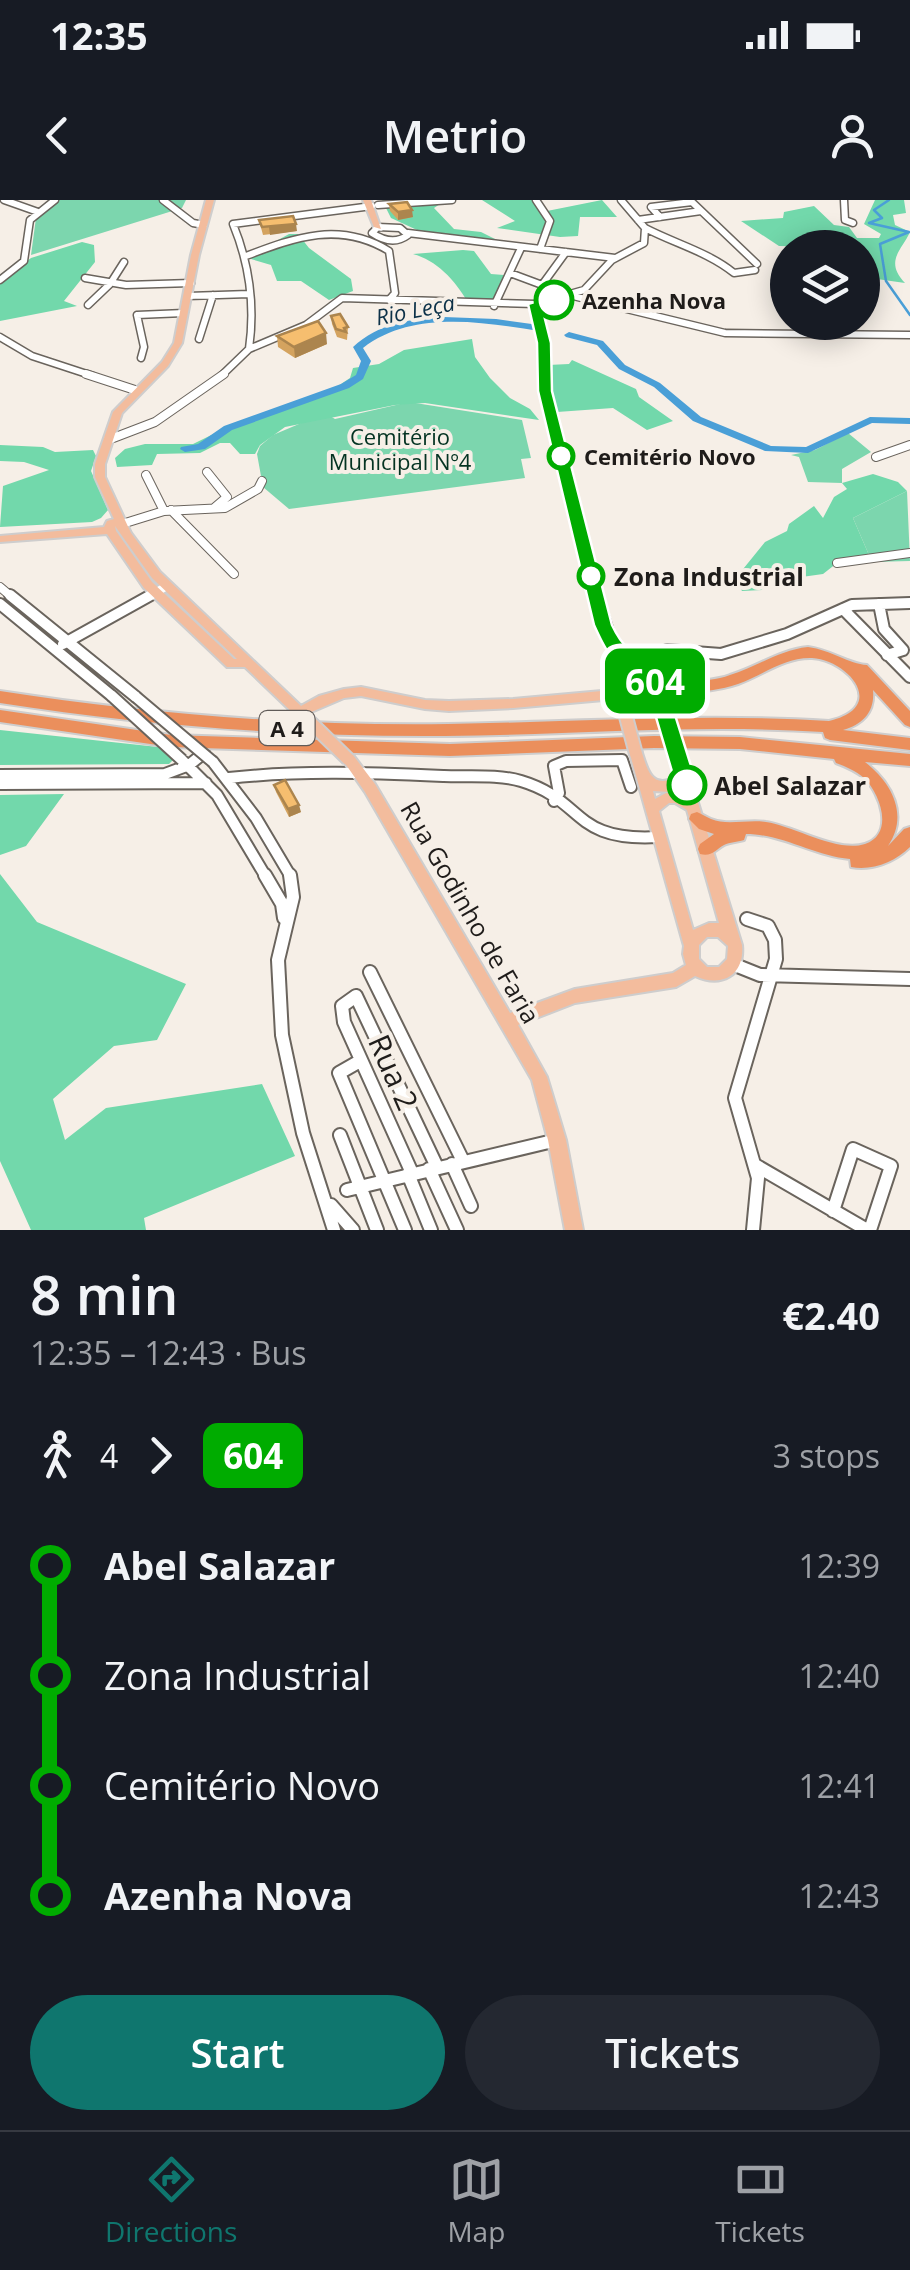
<!DOCTYPE html>
<meta charset="utf-8">
<style>
:root{--surface:#171b24;--page:#242831;--text:#f1f3f6;--muted:#9ea1a6;--line:#363941;--accent:#0f766e}
body{margin:0;font-family:"Open Sans",sans-serif;background:var(--page);color:var(--text);height:100vh;display:flex;flex-direction:column;font-size:38px;white-space:nowrap}
*{box-sizing:border-box;margin:0}
p{font-size:32px;color:var(--muted)}
.icon{flex:none;width:55px;height:55px;fill:none;stroke:currentColor;stroke-width:2;stroke-linecap:round;stroke-linejoin:round}
.map{position:relative;height:1030px;overflow:hidden}
.sheet{display:flex;flex-direction:column;background:var(--surface);flex:1}
.sheet>*{flex:none}
.badge{padding:0 20px;border-radius:15px;font-size:35px;line-height:65px}
.tools{position:absolute;left:770px;top:30px;display:grid;gap:20px}
.tools a{display:grid;place-items:center;width:110px;height:110px;border-radius:50%;background:var(--surface);box-shadow:0 5px 25px #0003;font-size:50px}
.map>.badge{position:absolute;translate:-50% -50%;box-shadow:0 0 0 5px #fff}
.legs{display:flex;align-items:center;gap:15px;height:110px;padding:0 30px;font-size:32px}
.legs p{margin-inline-start:auto}
.headline{display:flex;align-items:center;justify-content:space-between;height:170px;padding:0 30px}
h1{font-size:55px;font-weight:600;line-height:75px}
.action{display:flex;gap:20px;margin-top:auto;padding:20px 30px}
.action a{flex:1;height:115px;border-radius:60px;background:var(--accent);color:#fff;font-size:40px;font-weight:600;line-height:115px;text-align:center}
.action a+a{background:var(--page);color:var(--text)}
ul{padding:0 30px;list-style:none}
li{display:flex;align-items:center;gap:35px;height:110px;font-size:38px}
li i{display:grid;place-items:center;width:15px;height:100%;margin:0 12px;background:currentColor}
li i::after{content:'';width:25px;height:25px;margin:-12px;border:8px solid;border-radius:50%;background:var(--surface)}
li p{margin-inline-start:auto}
li:first-child i{background:linear-gradient(#0000 50%,currentColor 0)}
li:last-child i{background:linear-gradient(currentColor 50%,#0000 0)}
.status{display:flex;justify-content:space-between;align-items:center;height:70px;padding:0 50px;background:var(--surface);direction:ltr}
.status svg{height:28px;fill:currentColor}
header{display:flex;justify-content:space-between;align-items:center;height:130px;padding:0 30px;background:var(--surface);font-size:45px;font-weight:600}
.tab-bar{display:flex;justify-content:space-around;align-items:center;height:140px;border-top:2px solid var(--line);background:var(--surface);font-size:28px;color:var(--muted)}
.tab-bar a{display:grid;justify-items:center;gap:5px}
.tab-bar .current{color:var(--accent)}
.map>svg:first-child{display:block}
.green{fill:#7cd6ae}
.forest{fill:#72d8ab}
.lines{fill:none;stroke-linecap:round;stroke-linejoin:round}
.stream{stroke:#4a9fd7;stroke-width:2.5}
.river{fill:#4a9fd7;fill-rule:evenodd}
.minor-far3-casing{stroke:#6a645d;stroke-width:9}
.minor-far2-casing{stroke:#6a645d;stroke-width:10}
.minor-far1-casing{stroke:#6a645d;stroke-width:14}
.minor-casing{stroke:#6a645d;stroke-width:16}
.major-casing{stroke:#cecdcd;stroke-width:4}
.highway-casing{stroke:#cecdcd;stroke-width:4}
.minor-far3{stroke:#fff;stroke-width:6}
.minor-far2{stroke:#fff;stroke-width:8}
.minor-far1{stroke:#fff;stroke-width:10}
.minor{stroke:#fff;stroke-width:12}
.major{fill:#f3bc9d;fill-rule:evenodd}
.highway{fill:#eb8f5c;fill-rule:evenodd}
.minor-bridge-casing{stroke:#6a645d;stroke-width:14;stroke-linecap:butt}
.major-bridge-casing{stroke:#cecdcd;stroke-width:16;stroke-linecap:butt}
.minor-bridge{stroke:#fff;stroke-width:10}
.major-bridge{stroke:#f3bc9d;stroke-width:12}
.wall{fill:#d4a35f}
.shaded-wall{fill:#ac854e}
.building{fill:#f6be6f;stroke:#ac854e;stroke-width:2.5}
.line-1{fill:#00ac00;stroke:#fff;stroke-width:2.5}
.stop-1-dot{fill:#fff;stroke:#00ac00;stroke-width:5}
.labels{text-anchor:middle;dominant-baseline:central;stroke-width:8;stroke-linejoin:round;paint-order:stroke}
.far-stop-label{font-size:22px;font-weight:bold;fill:#1f1c1a;stroke:#f6efe7;text-anchor:start}
.far-water-label{font-size:22px;font-style:italic;fill:#0c3148;stroke:#f6efe7}
.far-park-label{font-size:22px;fill:#043322;stroke:#f6efe7}
.shield{fill:#f6efe7;stroke:#605b58;stroke-width:2.5}
.shield-label{font-size:22px;font-weight:bold;fill:#1f1c1a}
.stop-label{font-size:25px;font-weight:bold;fill:#1f1c1a;stroke:#f6efe7;text-anchor:start}
.street-label{font-size:25px;fill:#1f1c1a;stroke:#f6efe7}
.near-street-label{font-size:30px;fill:#1f1c1a;stroke:#f6efe7}
</style>
<div class="status"><b>12:35</b><svg viewBox="0 0 49 12"><path d="M0 12V9h3v3zM5 12V6h3v6zM10 12V3h3v9zM15 12V0h3v12zM26 1h20v11H26zM47 4h2v5h-2z"/></svg></div>
<header><svg class="icon" aria-label="back" viewBox="0 0 24 24"><path d="M15 5l-7 7 7 7"/></svg>Metrio<svg class="icon" aria-label="person" viewBox="0 0 24 24"><circle cx="12" cy="8" r="4"/><path d="M4 21q1-7 8-7t8 7"/></svg></header>
<div class="map">
<svg width="910" height="1030" viewBox="0 0 910 1030">
<rect width="100%" height="100%" fill="#f6efe7"/>
<path class="green" d="M 58,0 L 186,0 L 182,8 L 31,55 L 36,18 Z
M 409,202 L 522,220 L 531,258 L 521,259 L 525,278 L 289,309 L 263,287 L 257,254 L 260,246 L 273,235 L 325,213 L 335,219 Z
M 848,233 L 871,252 L 842,269 L 842,283 L 808,282 L 799,257 L 791,255 L 815,250 Z
M 907,291 L 910,361 L 872,362 L 853,318 Z"/>
<path class="forest" d="M 382,0 L 446,0 L 434,8 L 454,29 L 481,32 L 497,40 L 493,43 L 417,30 L 391,18 Z
M 482,0 L 533,0 L 542,12 L 602,0 L 617,17 L 580,17 L 578,36 L 560,37 L 497,28 L 515,21 Z
M 875,0 L 904,0 L 906,13 L 893,15 L 895,25 L 910,32 C 902,50 884,61 905,83 L 863,77 L 862,48 L 779,46 L 741,21 L 783,18 L 784,12 L 814,6 L 834,25 L 849,27 L 857,38 L 879,38 L 881,34 L 864,24 Z
M 289,34 L 298,34 L 309,48 L 351,79 L 353,91 L 329,100 L 301,81 L 277,81 L 271,65 L 251,59 L 251,55 Z
M 82,42 L 94,45 L 95,62 L 64,101 L 77,106 L 0,121 L 0,82 L 31,58 Z
M 463,50 L 474,51 L 491,74 L 504,75 L 494,99 L 467,101 C 455,80 436,60 413,54 Z
M 472,139 L 475,157 L 490,178 L 510,198 L 530,209 L 539,220 L 425,203 L 395,205 L 285,227 L 260,245 L 255,254 L 240,254 L 230,243 L 220,243 L 200,253 L 157,254 L 152,265 L 117,267 L 115,258 L 125,249 L 145,244 L 193,244 L 238,222 L 338,186 L 350,178 L 353,168 L 379,164 L 404,150 Z
M 572,160 L 636,189 L 639,197 L 673,221 L 647,230 L 613,208 L 557,212 L 546,174 L 548,165 L 569,164 Z
M 0,245 L 43,247 L 55,252 L 93,250 L 96,256 L 91,271 L 108,310 L 101,318 L 92,322 L 0,327 L 3,286 L 49,270 L 24,262 L 0,261 Z
M 873,274 L 898,282 L 907,291 L 853,318 L 872,362 L 837,363 L 823,374 L 766,382 L 762,390 L 742,391 L 735,379 L 765,342 L 787,331 L 789,324 L 814,306 L 823,318 L 834,297 L 847,289 L 842,283 Z
M 0,530 L 158,547 L 173,560 L 169,564 L 0,565 Z
M 64,594 L 26,646 L 0,655 L 0,595 Z
M 0,674 L 37,722 L 186,784 L 157,840 L 114,846 L 53,899 L 65,940 L 106,908 L 262,884 L 295,956 L 144,1018 L 146,1030 L 31,1030 L 0,961 Z"/>
<g class="lines">
<path class="stream" d="M 889,0 L 874,10 L 882,18 L 869,23 L 909,32 L 880,44 L 886,81 L 910,115"/>
<path class="river" d="M 444,117 L 496,119 L 539,125 L 544,128 L 539,131 C 482,122 412,110 363,148 L 371,161 L 363,179 L 349,188 L 232,230 L 205,249 L 185,252 L 180,249 L 181,247 L 198,244 L 224,226 L 341,184 L 356,175 L 361,161 L 353,147 C 379,123 410,119 444,117 Z
M 569,132 L 603,141 L 625,165 L 660,183 L 701,217 L 771,246 L 806,247 L 870,217 L 910,218 L 910,224 L 872,223 L 808,253 L 765,251 L 693,221 L 654,187 L 619,169 L 597,145 L 566,137 L 564,135 Z"/>
<defs>
<path id="minor-far3" d="M 4,0 L 38,12
M 163,0 L 193,23 L 204,25
M 536,0 L 550,21 L 540,49
M 844,0 L 845,20 L 853,23
M 378,5 L 452,0
M 660,17 L 651,7 L 692,2 L 757,64
M 638,20 L 701,11
M 378,27 L 400,28 L 408,35 C 396,44 384,41 372,33 Z
M 645,28 C 676,44 708,52 734,73 L 755,70
M 408,33 L 615,58
M 246,56 C 296,37 340,21 389,51 L 395,93 L 389,100
M 510,73 L 569,95 L 725,133 L 910,135
M 85,78 L 126,85 L 191,83
M 0,80 L 24,61 L 30,20 L 55,0
M 542,85 L 566,52
M 188,96 L 249,94
M 535,104 L 544,143 L 545,176
M 88,105 L 110,84 L 124,62
M 494,106 L 521,48
M 0,137 L 32,156 L 93,176
M 199,139 L 213,95
M 249,149 C 255,107 249,63 233,24 L 372,6
M 141,158 L 144,147 L 137,115 L 184,113
M 221,176 L 249,149 L 306,125 L 342,98 L 535,104 L 584,90 L 612,60 L 644,43 L 645,28 L 621,0"/>
<path id="minor-far2" d="M 86,174 L 135,190
M 545,174 L 545,191 L 596,398
M 108,240 L 155,222 L 224,174
M 876,257 L 910,245
M 207,272 L 227,297 L 214,308
M 146,275 L 164,311
M 171,310 L 234,374
M 122,324 L 164,311 L 225,308 L 258,289 L 262,281
M 837,363 L 910,353
M 0,387 L 13,398
M 146,398 L 167,386"/>
<path id="minor-far1" d="M 10,395 L 136,497
M 596,395 L 614,449 L 625,458
M 0,404 L 112,496
M 879,404 L 884,429 L 903,450 L 887,455
M 843,409 L 910,477
M 63,444 L 151,395
M 645,461 L 667,450 L 721,454 L 787,434 L 852,405 L 910,403
M 184,562 L 217,595 L 266,677
M 213,562 L 256,618 L 291,677
M 0,575 L 165,574 L 189,565 L 204,553
M 229,578 C 301,570 372,573 444,576 C 470,577 497,574 521,581 C 585,600 571,642 658,637
M 0,584 L 206,583
M 554,601 L 559,593 L 554,566 L 566,561 L 622,560 L 631,587"/>
<path id="minor" d="M 265,675 L 282,704 L 284,718
M 290,675 L 293,697 L 278,760 L 282,835 L 303,933 L 334,1030
M 747,719 L 768,726 L 775,740 L 776,759 L 735,898 L 758,978 L 753,1030
M 735,765 L 760,775 L 910,779
M 370,772 L 463,961
M 360,861 L 339,873 L 405,1030
M 340,935 L 377,1030
M 452,964 L 471,1006
M 755,965 L 867,1030
M 429,969 L 457,1030
M 412,973 L 344,822 L 342,806 L 356,796 L 437,967
M 408,974 L 431,1030
M 347,990 L 557,940
M 331,1005 L 353,1030
M 833,1011 L 853,949 L 891,966 L 870,1030"/>
<path id="major" d="M 206,0 L 214,0 L 199,55 L 182,143 L 168,166 L 122,213 L 105,264 L 105,277 L 131,333 L 160,372 L 301,506 L 319,496 L 344,489 L 361,487 L 425,500 L 449,501 L 513,499 L 613,490 L 609,467 L 611,464 L 630,454 L 652,461 L 667,501 L 665,504 L 657,504 L 643,467 L 631,463 L 621,469 L 627,500 L 621,505 L 617,503 L 615,499 L 513,508 L 449,511 L 425,509 L 361,496 L 344,498 L 309,513 L 312,518 L 310,521 L 306,523 L 295,515 L 245,467 L 227,467 L 144,388 L 107,334 L 0,342 L 0,336 L 104,327 L 107,321 L 114,319 L 95,277 L 95,264 L 113,212 L 162,162 L 174,143 L 191,55 ZM 115,326 L 152,378 L 237,459 L 234,459 L 152,382 L 116,331 Z
M 363,0 L 371,0 L 381,29 L 374,27 Z
M 636,549 L 641,550 C 647,567 650,589 674,578 L 675,568 L 671,554 L 672,550 L 682,550 L 683,554 L 742,745 C 745,776 721,788 695,776 L 676,787 L 575,803 L 518,825 L 547,877 L 566,940 L 583,1030 L 565,1030 L 548,940 L 532,880 L 365,592 L 342,559 L 343,555 L 353,555 L 375,584 L 510,813 L 575,789 L 673,773 L 686,765 L 683,754 L 684,746 L 630,554 L 631,550 ZM 680,587 L 682,594 L 666,593 L 655,599 L 653,591 L 670,592 ZM 669,603 L 675,603 L 687,610 L 719,723 L 709,723 L 693,730 L 659,611 ZM 707,737 L 718,737 L 728,746 L 727,759 L 719,767 L 707,767 L 699,759 L 699,745 Z"/>
<path id="highway" d="M 808,447 C 831,450 849,464 867,465 L 910,511 L 910,527 L 905,525 L 873,490 C 875,512 863,524 843,530 L 910,538 L 910,550 L 830,540 L 825,538 L 823,532 C 697,524 571,535 445,536 C 295,537 148,526 0,503 L 0,491 C 148,514 298,526 448,524 C 575,522 702,513 829,521 C 889,507 848,460 812,458 C 785,457 763,475 738,484 C 721,490 703,491 685,494 C 674,496 665,501 655,500 L 653,496 L 655,492 L 671,486 L 649,482 L 647,478 L 654,473 L 682,477 L 689,482 C 703,480 717,480 730,475 C 757,467 779,450 808,447 Z
M 0,510 L 171,535 L 450,544 L 654,536 L 740,537 L 910,554 L 910,566 L 865,562 C 892,583 909,615 888,646 L 904,629 L 910,627 L 910,647 C 895,662 872,671 851,667 L 850,659 C 814,656 783,634 746,634 L 744,640 C 737,642 730,642 724,645 C 715,650 712,657 700,654 L 698,649 L 700,644 L 714,634 L 699,629 L 689,619 L 691,614 L 697,612 C 702,614 706,617 711,619 C 727,626 748,619 766,622 C 794,626 837,653 865,644 C 895,634 880,593 864,578 C 856,571 847,567 836,563 L 834,559 L 740,549 L 654,548 L 450,556 L 171,547 L 0,522 Z"/>
</defs>
<use href="#minor-far3" class="minor-far3-casing"/>
<use href="#minor-far2" class="minor-far2-casing"/>
<use href="#minor-far1" class="minor-far1-casing"/>
<use href="#minor" class="minor-casing"/>
<use href="#major" class="major-casing"/>
<use href="#highway" class="highway-casing"/>
<use href="#minor-far3" class="minor-far3"/>
<use href="#minor-far2" class="minor-far2"/>
<use href="#minor-far1" class="minor-far1"/>
<use href="#minor" class="minor"/>
<use href="#major" class="major"/>
<use href="#highway" class="highway"/>
<defs>
<path id="minor-bridge" d="M 112,496 L 182,560
M 136,497 L 213,562"/>
<path id="major-bridge" d="M 661,501 L 677,554
M 622,502 L 636,554
M 306,518 L 348,559"/>
</defs>
<use href="#minor-bridge" class="minor-bridge-casing"/>
<use href="#major-bridge" class="major-bridge-casing"/>
<use href="#minor-bridge" class="minor-bridge"/>
<use href="#major-bridge" class="major-bridge"/>
</g>
<path class="wall" d="M 389,4 L 413,17 L 398,20 L 390,11 Z
M 259,20 L 297,31 L 263,35 Z
M 331,116 L 348,127 L 347,140 L 337,137 L 332,124 Z
M 277,136 L 327,144 L 295,158 L 278,147 Z
M 274,585 L 301,612 L 289,617 L 276,592 Z"/>
<path class="shaded-wall" d="M 412,10 L 413,17 L 398,20 L 398,12 Z
M 296,24 L 297,31 L 270,35 L 269,27 Z
M 326,133 L 327,144 L 295,158 L 294,147 Z
M 299,605 L 301,612 L 289,617 L 288,609 Z"/>
<path class="building" d="M 407,2 L 412,10 L 398,12 L 389,4 Z
M 293,16 L 296,24 L 262,27 L 259,20 Z
M 340,114 L 348,127 L 344,128 L 346,132 L 336,129 L 331,116 Z
M 318,121 L 326,133 L 294,147 L 277,136 Z
M 285,580 L 299,605 L 288,609 L 274,585 Z"/>
<path class="line-1" d="M 554,96 L 560,100 L 558,102 L 542,107 L 551,143 L 552,191 L 612,425 C 623,448 628,450 652,456 L 660,467 L 697,585 L 687,594 L 676,585 L 642,470 C 609,454 611,463 594,425 L 538,191 L 537,143 L 528,104 Z"/>
<g class="stop-1-dot">
<circle cx="554" cy="100" r="18"/>
<circle cx="561" cy="256" r="12"/>
<circle cx="591" cy="376" r="12"/>
<circle cx="687" cy="585" r="18"/>
</g>
<g class="labels">
<g class="far-stop-label">
<text x="582" y="100">Azenha Nova</text>
<text x="584" y="256">Cemitério Novo</text>
</g>
<g class="far-water-label">
<text transform="translate(415 109) rotate(-11)">Rio Leça</text>
</g>
<g class="far-park-label">
<text x="400" y="236">Cemitério<tspan x="400" dy="25">Municipal Nº4</tspan></text>
</g>
<rect class="shield" x="259.5" y="511" width="55" height="34" rx="8"/>
<g class="shield-label">
<text x="287" y="528">A 4</text>
</g>
<g class="stop-label">
<text x="614" y="376">Zona Industrial</text>
<text x="714" y="585">Abel Salazar</text>
</g>
<g class="street-label">
<text transform="translate(471 712) rotate(60)">Rua Godinho de Faria</text>
</g>
<g class="near-street-label">
<text transform="translate(394 872) rotate(66)">Rua 2</text>
</g>
</g>
</svg>
<div class="tools">
<a><svg class="icon" aria-label="layers" viewBox="0 0 24 24"><path d="M12 4l9 5-9 5-9-5zM3 14l9 5 9-5"/></svg></a>
</div>
<b class="badge" style="left:655px;top:481px;background:#00ac00;color:#fff">604</b>
</div>
<section class="sheet">
<div class="headline"><div><h1>8 min</h1><p>12:35 – 12:43 · Bus</p></div><b>€2.40</b></div>
<div class="legs"><svg class="icon" aria-label="walk" viewBox="0 0 24 24"><circle cx="13" cy="4" r="2"/><path d="M13 8l-2 6 4 7M11 14l-3 7M7 12l3-4h3l4 4"/></svg>4<svg class="icon" aria-label="forward" viewBox="0 0 24 24"><path d="M9 5l7 7-7 7"/></svg><b class="badge" style="background:#00ac00;color:#fff">604</b><p>3 stops</p></div>
<ul>
<li><i style="color:#00ac00"></i><b>Abel Salazar</b><p>12:39</p></li>
<li><i style="color:#00ac00"></i><span>Zona Industrial</span><p>12:40</p></li>
<li><i style="color:#00ac00"></i><span>Cemitério Novo</span><p>12:41</p></li>
<li><i style="color:#00ac00"></i><b>Azenha Nova</b><p>12:43</p></li>
</ul>
<div class="action"><a>Start</a><a>Tickets</a></div>
</section>
<nav class="tab-bar">
<a class="current"><svg class="icon" aria-label="directions" viewBox="0 0 24 24"><path d="M12 3l9 9-9 9-9-9zM9 14v-3h6M13 9l2 2-2 2"/></svg>Directions</a>
<a><svg class="icon" aria-label="map" viewBox="0 0 24 24"><path d="M3 6l6-2 6 2 6-2v14l-6 2-6-2-6 2zM9 4v14M15 6v14"/></svg>Map</a>
<a><svg class="icon" aria-label="tickets" viewBox="0 0 24 24"><path d="M3 7h18v10H3zM15 7v10"/></svg>Tickets</a>
</nav>
